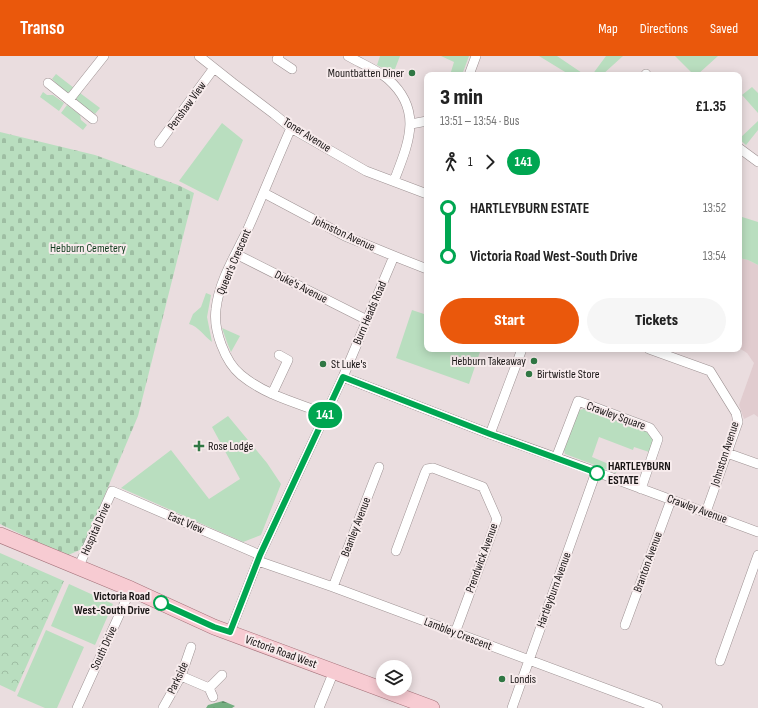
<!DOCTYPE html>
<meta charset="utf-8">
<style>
:root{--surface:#fff;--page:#f6f6f6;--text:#222;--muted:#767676;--accent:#ea580c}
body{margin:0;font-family:"Sofia Sans Condensed",sans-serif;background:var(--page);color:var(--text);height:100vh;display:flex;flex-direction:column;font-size:15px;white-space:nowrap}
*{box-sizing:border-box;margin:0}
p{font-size:13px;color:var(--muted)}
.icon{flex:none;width:22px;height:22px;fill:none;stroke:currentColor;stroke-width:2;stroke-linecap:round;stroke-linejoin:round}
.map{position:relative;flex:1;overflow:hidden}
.sheet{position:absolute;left:424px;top:16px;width:318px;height:280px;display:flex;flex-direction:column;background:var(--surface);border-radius:8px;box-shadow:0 2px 10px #0003}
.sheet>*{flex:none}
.badge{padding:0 8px;border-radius:13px;font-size:14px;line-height:26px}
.controls{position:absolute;left:376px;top:604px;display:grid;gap:8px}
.controls a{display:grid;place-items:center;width:36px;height:36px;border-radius:50%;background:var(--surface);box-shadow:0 2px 10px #0003;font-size:20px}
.map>.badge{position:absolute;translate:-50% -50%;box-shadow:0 0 0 2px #fff}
.legs{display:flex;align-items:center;gap:6px;height:44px;padding:0 16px;font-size:13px}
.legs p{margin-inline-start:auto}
.overview{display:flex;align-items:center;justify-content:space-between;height:68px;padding:0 16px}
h1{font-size:22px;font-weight:800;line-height:30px}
.button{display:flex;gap:8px;margin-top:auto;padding:8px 16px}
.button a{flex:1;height:46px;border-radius:24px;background:var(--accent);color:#fff;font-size:16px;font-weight:800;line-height:46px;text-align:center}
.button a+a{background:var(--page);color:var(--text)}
ul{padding:0 16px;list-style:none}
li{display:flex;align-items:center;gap:14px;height:48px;font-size:15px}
li i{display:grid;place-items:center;width:6px;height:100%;margin:0 5px;background:currentColor}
li i::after{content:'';width:10px;height:10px;margin:-5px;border:3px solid;border-radius:50%;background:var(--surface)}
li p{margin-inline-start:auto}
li:first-child i{background:linear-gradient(#0000 50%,currentColor 0)}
li:last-child i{background:linear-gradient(currentColor 50%,#0000 0)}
header{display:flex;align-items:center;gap:24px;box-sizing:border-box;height:56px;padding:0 20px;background:var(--accent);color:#fff}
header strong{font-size:19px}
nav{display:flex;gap:22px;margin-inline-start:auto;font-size:14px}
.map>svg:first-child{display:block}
.built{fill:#e1cccf}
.green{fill:#b9debf}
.forest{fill:url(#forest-firs)}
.cemetery{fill:url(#cemetery-stones)}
.park{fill:url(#park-crowns)}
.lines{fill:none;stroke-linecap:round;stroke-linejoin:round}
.minor-casing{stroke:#9e9293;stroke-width:10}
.primary-casing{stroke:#a6747c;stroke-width:16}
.minor{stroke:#fff;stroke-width:9}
.primary{stroke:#f7cbd2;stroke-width:15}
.line-1-casing{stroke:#fff;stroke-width:9}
.line-1{stroke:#00a651;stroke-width:6}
.poi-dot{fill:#307744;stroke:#f7ebec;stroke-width:1.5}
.stop-1-dot{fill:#fff;stroke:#00a651;stroke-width:2}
.labels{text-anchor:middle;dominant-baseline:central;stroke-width:4;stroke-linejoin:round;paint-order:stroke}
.poi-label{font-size:12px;fill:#181414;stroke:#f7ebec;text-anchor:start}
.street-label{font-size:12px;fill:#181414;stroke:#f7ebec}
.park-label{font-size:12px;fill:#103c1d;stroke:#f7ebec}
.stop-label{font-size:12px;font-weight:bold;fill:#181414;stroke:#f7ebec;text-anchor:start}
</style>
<header>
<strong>Transo</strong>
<nav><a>Map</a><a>Directions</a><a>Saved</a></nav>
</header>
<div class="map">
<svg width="758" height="652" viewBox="0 0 758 652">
<defs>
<pattern id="forest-firs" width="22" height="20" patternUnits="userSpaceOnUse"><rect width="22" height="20" fill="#73ad7f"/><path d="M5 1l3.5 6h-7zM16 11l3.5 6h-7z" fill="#5d8c67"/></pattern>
<pattern id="cemetery-stones" width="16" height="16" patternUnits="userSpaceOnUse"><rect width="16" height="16" fill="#b9debf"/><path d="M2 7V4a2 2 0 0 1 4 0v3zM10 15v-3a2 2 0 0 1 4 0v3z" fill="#9ebea3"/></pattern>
<pattern id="park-crowns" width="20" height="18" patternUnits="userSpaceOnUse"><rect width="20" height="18" fill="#b9debf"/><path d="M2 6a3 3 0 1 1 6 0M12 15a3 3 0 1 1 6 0" fill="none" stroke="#9ebea3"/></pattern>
</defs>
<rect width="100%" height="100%" fill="#eadddf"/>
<path class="built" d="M 739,202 L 748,204 L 758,209 L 758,361 L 754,358 L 744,363 L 739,349 L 754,307 L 747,297 L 739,292 Z"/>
<path class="green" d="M 380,0 L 400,0 L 393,18 L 377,9 Z
M 441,0 L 469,0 L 462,19 L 450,19 L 454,6 Z
M 539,0 L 557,0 L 585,19 L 570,19 Z
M 606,0 L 623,0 L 602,19 L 592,19 Z
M 675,0 L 718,0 L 697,19 L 694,19 Z
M 56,18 L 74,32 L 72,36 L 64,37 L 59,33 L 58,29 L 52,23 Z
M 752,31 L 758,37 L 758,57 L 742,39 Z
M 43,36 L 47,39 L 53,39 L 64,47 L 59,55 L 40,41 Z
M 80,37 L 100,52 L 95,58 L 90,54 L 83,53 L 76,45 L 77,40 Z
M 67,49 L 80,59 L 81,64 L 87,69 L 83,74 L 61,57 Z
M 758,65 L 758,74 L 746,89 L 739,83 Z
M 222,67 L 243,84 L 218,145 L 179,125 Z
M 739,160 L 758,166 L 758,209 L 748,204 L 739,202 Z
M 206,237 L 211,239 L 207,261 L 212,286 C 203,279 199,271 189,268 L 193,258 L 201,251 Z
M 412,254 L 427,259 L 427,293 L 481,293 L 469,328 L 396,302 Z
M 222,272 L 240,280 L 231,296 L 228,289 Z
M 584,353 L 648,376 L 654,383 L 649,396 L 634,391 L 633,394 L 599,381 L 592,401 L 618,412 L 616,417 L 565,398 L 564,394 L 579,354 Z
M 228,360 L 267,407 L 281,428 L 261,479 L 243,486 L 121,432 L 171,394 L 209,443 L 240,423 L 212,371 Z
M 69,528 L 113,548 L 95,589 L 51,570 Z
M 46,574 L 84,591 L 57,652 L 45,652 L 17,640 Z"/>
<path class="forest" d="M 223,645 L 235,650 L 232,652 L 206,652 L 208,649 Z"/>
<path class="cemetery" d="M 0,76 L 95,99 L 178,129 L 194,137 L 138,360 L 82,493 L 66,500 L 0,468 Z"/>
<path class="park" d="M 0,497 L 64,525 L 15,636 L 0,629 Z"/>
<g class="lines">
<defs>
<path id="minor" d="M 199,0 L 233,27 L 274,58 L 291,72 L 366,115 L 427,138
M 279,0 L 277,3 L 292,13
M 348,0 C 360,7 379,15 388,23 C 424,55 408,88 394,125
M 646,18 L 646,19
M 469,19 L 476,0
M 48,27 L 93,63
M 69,44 L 104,0
M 411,68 L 427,65
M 291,72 C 276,106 262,141 247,175 C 235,200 219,225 216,253 C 213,274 225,306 241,319 C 265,339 297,347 326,358
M 159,87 L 214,12
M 739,92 L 758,106
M 264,137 L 345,180 L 394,200 L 427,213
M 236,198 L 367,264
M 649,293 L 710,315 L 736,357 L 738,366 L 706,456
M 343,321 L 490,378 L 591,414 L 758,476
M 272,338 L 288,304 L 279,299
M 490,378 L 522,293
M 727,397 L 758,408
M 556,402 L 578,345 L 650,372 L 658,383 L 641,433
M 396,495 L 425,417 L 427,413 L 433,412 L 483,431 L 497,463 L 455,577
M 258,505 L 333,531 L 658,652
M 79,510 L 112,435 L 260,499
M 333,531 L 379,411
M 625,569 L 671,444
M 230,576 L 260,499 L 343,321 L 394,200
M 720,605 L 758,499
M 181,620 L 209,632
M 213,641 L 209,632 L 222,619
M 77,652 L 131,533
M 163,652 L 181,620 L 191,591
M 319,652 L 334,615
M 512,652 L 596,416"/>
<path id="primary" d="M 0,479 L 131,533 L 214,571 L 432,652"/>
</defs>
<use href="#minor" class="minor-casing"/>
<use href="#primary" class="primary-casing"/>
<use href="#minor" class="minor"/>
<use href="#primary" class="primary"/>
</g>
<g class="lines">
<defs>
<path id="line-1" d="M 161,547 L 214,571 L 230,576 L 260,499 L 343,321 L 490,378 L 597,417"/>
</defs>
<use href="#line-1" class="line-1-casing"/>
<use href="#line-1" class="line-1"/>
</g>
<g class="poi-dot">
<circle cx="412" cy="17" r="4"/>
<circle cx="534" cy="305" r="4"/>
<circle cx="323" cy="308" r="4"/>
<circle cx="529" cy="318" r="4"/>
<path d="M197 384h4v4h4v4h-4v4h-4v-4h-4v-4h4z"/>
<circle cx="502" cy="623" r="4"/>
</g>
<g class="stop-1-dot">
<circle cx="597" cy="417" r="7"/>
<circle cx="161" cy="547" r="7"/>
</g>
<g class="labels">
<g class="poi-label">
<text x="404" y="17" text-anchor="end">Mountbatten Diner</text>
<text x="526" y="305" text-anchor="end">Hebburn Takeaway</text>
<text x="331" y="308">St Luke's</text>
<text x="537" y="318">Birtwistle Store</text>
<text x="208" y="390">Rose Lodge</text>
<text x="510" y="623">Londis</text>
</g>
<g class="street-label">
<text transform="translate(187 50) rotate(-54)">Penshaw View</text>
<text transform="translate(307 79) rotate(32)">Toner Avenue</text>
<text transform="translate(344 178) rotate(25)">Johnston Avenue</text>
<text transform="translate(234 206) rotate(-67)">Queen's Crescent</text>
<text transform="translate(301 231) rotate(27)">Duke's Avenue</text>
<text transform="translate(370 257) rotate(-67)">Burn Heads Road</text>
<text transform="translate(616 360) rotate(20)">Crawley Square</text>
<text transform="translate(725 398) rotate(-72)">Johnston Avenue</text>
<text transform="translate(697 453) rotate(20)">Crawley Avenue</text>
<text transform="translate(186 467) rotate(23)">East View</text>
<text transform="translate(356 471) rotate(-69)">Beanley Avenue</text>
<text transform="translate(96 473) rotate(-66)">Hospital Drive</text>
<text transform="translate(482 502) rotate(-70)">Prendwick Avenue</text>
<text transform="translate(648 506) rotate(-70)">Branton Avenue</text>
<text transform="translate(554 534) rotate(-70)">Hartleyburn Avenue</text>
<text transform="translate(458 578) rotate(21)">Lambley Crescent</text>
<text transform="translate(104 592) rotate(-65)">South Drive</text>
<text transform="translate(281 596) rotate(20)">Victoria Road West</text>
<text transform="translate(178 622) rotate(-65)">Parkside</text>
</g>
<g class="park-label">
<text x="88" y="192">Hebburn Cemetery</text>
</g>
<g class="stop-label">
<text x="608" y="410">HARTLEYBURN<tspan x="608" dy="14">ESTATE</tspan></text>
<text x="150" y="540" text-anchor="end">Victoria Road<tspan x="150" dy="14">West-South Drive</tspan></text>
</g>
</g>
</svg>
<div class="controls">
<a><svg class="icon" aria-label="layers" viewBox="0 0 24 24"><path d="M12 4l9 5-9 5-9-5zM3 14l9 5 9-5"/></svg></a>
</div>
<b class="badge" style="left:325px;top:359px;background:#00a651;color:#fff">141</b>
<section class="sheet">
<div class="overview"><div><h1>3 min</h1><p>13:51 – 13:54 · Bus</p></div><b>£1.35</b></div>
<div class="legs"><svg class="icon" aria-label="walk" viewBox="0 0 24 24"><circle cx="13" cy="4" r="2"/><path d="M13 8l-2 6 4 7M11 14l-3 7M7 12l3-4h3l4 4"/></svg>1<svg class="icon" aria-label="forward" viewBox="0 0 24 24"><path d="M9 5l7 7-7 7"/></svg><b class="badge" style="background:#00a651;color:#fff">141</b></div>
<ul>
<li><i style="color:#00a651"></i><b>HARTLEYBURN ESTATE</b><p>13:52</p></li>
<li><i style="color:#00a651"></i><b>Victoria Road West-South Drive</b><p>13:54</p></li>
</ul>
<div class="button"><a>Start</a><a>Tickets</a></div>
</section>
</div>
